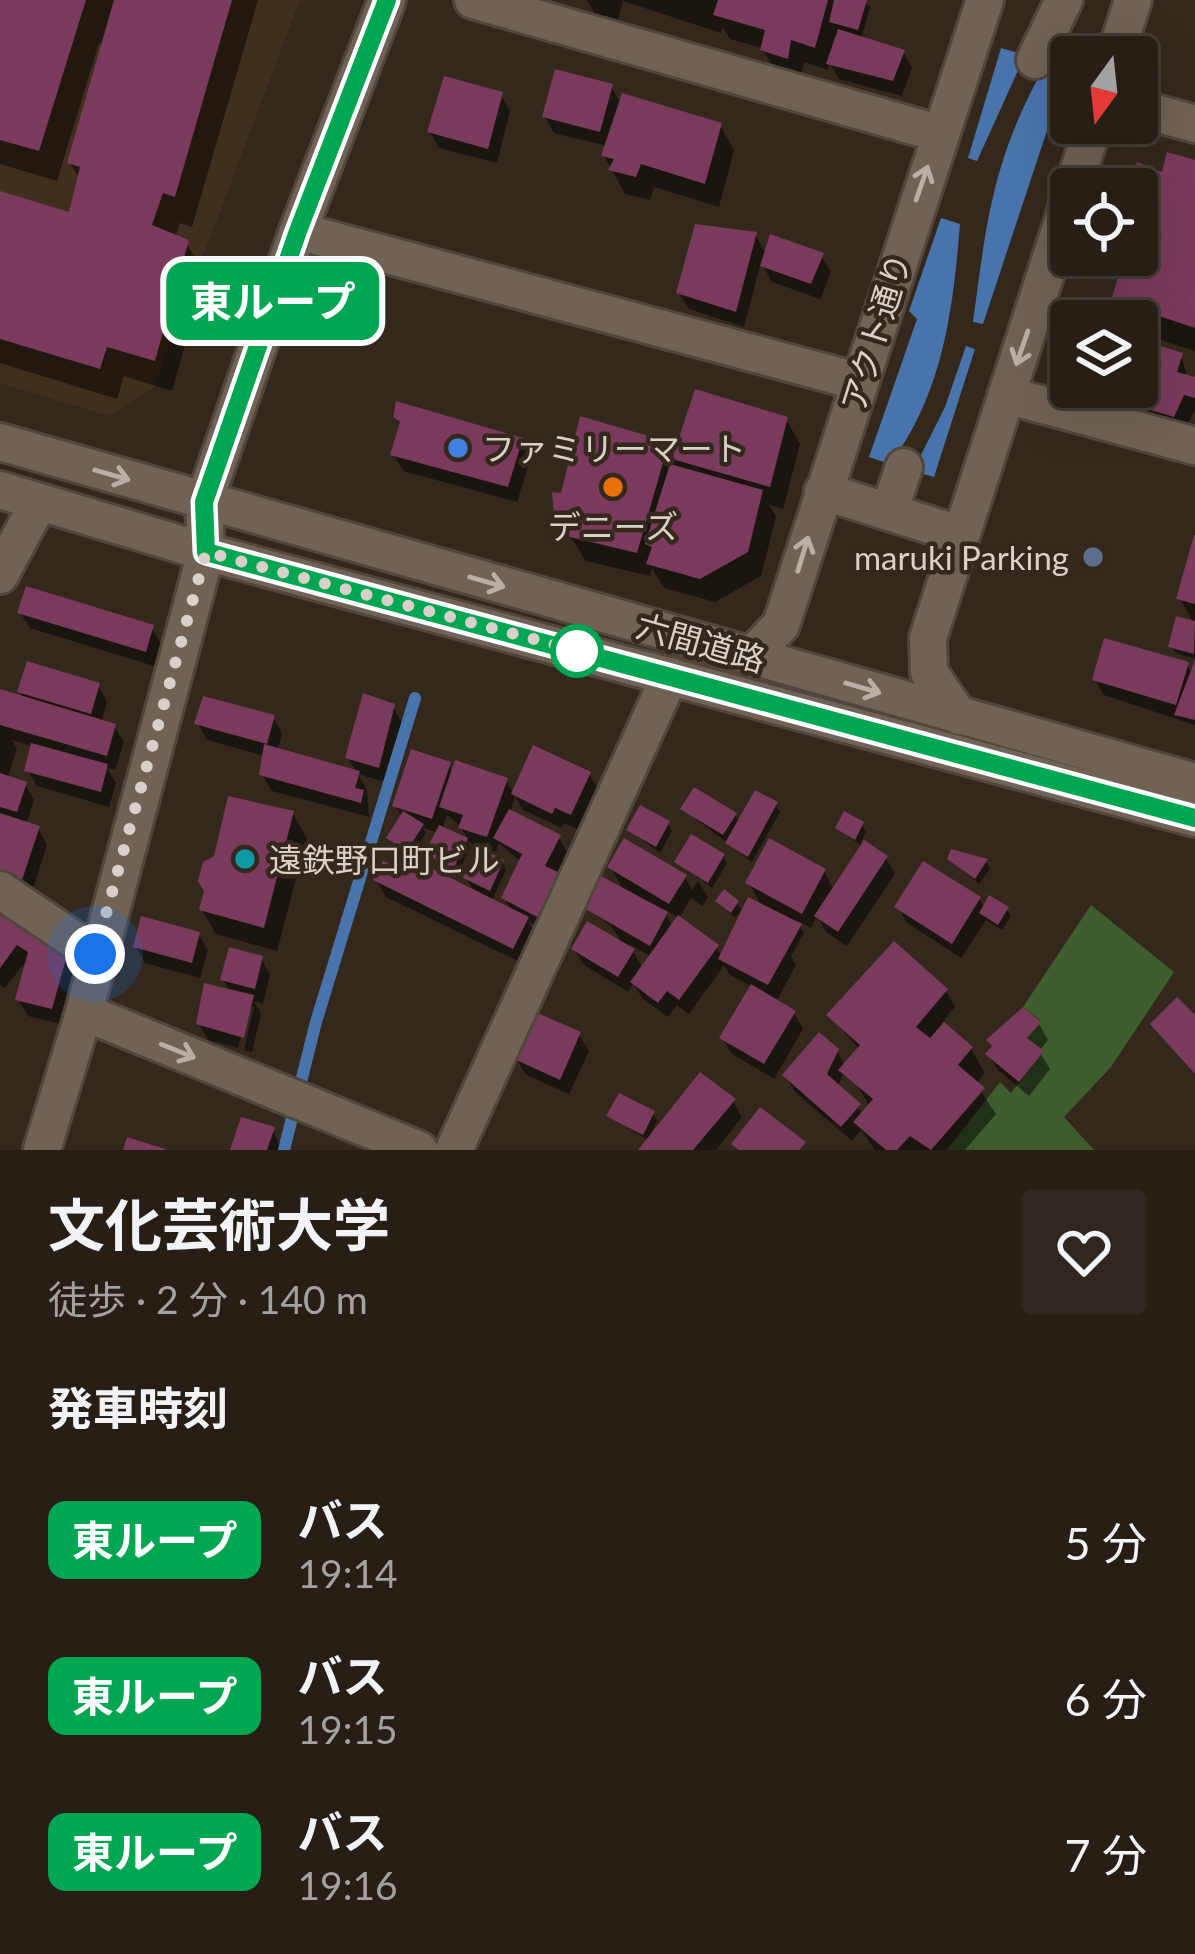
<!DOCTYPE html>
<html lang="ja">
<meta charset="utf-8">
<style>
:root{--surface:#271e16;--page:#2f271f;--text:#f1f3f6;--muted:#a4a2a1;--line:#433c35}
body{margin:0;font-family:Lato,"Noto Sans JP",sans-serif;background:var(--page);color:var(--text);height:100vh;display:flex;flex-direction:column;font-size:45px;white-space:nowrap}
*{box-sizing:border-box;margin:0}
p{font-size:39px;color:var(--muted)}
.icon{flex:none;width:66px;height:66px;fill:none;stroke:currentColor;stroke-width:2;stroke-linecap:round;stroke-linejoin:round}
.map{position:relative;height:1150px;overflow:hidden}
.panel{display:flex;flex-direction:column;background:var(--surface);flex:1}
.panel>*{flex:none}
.badge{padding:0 24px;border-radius:18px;font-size:42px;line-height:78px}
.needle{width:78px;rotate:195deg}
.fabs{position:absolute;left:1050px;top:36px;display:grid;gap:24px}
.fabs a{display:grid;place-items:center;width:108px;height:108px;border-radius:12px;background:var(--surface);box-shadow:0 12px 48px #0002,0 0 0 3px var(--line);font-size:60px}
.you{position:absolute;width:60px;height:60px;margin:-30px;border:9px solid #fff;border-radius:50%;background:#1a73e8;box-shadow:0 0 0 18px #1a73e833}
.map>.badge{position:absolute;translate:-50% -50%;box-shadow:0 0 0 6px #fff}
h2{padding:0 48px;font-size:45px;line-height:108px}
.round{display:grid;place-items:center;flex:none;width:126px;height:126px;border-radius:12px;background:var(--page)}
.summary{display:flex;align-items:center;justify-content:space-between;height:204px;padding:0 48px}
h1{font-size:57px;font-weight:700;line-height:90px}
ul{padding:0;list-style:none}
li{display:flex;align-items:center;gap:36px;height:156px;padding:0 48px}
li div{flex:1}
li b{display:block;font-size:45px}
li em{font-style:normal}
li .badge{min-width:132px;font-weight:700;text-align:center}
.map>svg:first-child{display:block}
.built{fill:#402e1e}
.green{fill:#3d5d2d}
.water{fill:#4974ab}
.shadow{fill:#0007;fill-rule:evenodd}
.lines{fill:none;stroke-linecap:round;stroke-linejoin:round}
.stream{stroke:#4974ab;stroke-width:12}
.building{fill:#7a3a5b}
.street-casing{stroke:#51463d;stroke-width:42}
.secondary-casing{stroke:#51463d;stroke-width:42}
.street{stroke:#706255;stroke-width:36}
.secondary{stroke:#706255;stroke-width:36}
.oneway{stroke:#b9afa6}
.line-casing{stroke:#fff;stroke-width:27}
.line{stroke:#00a651;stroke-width:18}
.walk{stroke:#d8d0c9;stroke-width:12;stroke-dasharray:0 21.6}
.shop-dot{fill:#3f7fe0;stroke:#34281d;stroke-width:4.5}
.food-dot{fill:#e8710a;stroke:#34281d;stroke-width:4.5}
.service-dot{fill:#5c6f8a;stroke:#34281d;stroke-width:4.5}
.stop-dot{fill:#fff;stroke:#00a651;stroke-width:6}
.culture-dot{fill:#0f9aa8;stroke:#34281d;stroke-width:4.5}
.labels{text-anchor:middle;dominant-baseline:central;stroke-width:9;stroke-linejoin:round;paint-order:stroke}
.street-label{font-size:33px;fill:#d8d0c9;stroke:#34281d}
.poi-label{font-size:33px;fill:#d8d0c9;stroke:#34281d;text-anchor:start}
</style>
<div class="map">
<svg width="1195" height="1150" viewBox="0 0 1195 1150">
<rect width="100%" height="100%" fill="#34281d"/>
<path class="built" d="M 0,0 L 300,0 L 153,388 L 109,416 L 0,383 Z"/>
<path class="green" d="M 1091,905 L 1174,972 L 1111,1067 L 1064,1117 L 1094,1150 L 947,1150 L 1000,1082 L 1011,1093 L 1043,1052 L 1027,1038 L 1041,1021 L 1023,1007 Z"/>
<path class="water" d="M 1001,48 L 1025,55 L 977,161 L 968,158 Z
M 1060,55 L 1072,55 L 983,324 L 973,322 C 987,218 993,157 1047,62 Z
M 941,218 L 960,224 C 953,310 943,393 890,464 L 869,457 L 917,319 L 909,311 Z
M 966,346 L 975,349 L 934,477 L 913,471 L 945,407 Z"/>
<path class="shadow" d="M 0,0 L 258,0 L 192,227 L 180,223 L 175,238 L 186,243 L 205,274 L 172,391 L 124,376 L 117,399 L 0,363 L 0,194 L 71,216 L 80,179 L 70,163 L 104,45 L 99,43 L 57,181 L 0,164 Z
M 587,0 L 863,0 L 870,8 L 861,39 L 903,52 L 912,68 L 902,96 L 839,79 L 830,64 L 828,70 L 804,62 L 800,81 L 777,74 L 762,48 L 730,39 L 723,27 L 721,33 L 623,1 L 615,29 L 602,25 Z
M 611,87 L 621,104 L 720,125 L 734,150 L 719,207 L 654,187 L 650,200 L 625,194 L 604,156 L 607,146 L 554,133 L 545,117 Z
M 501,95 L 510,111 L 497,163 L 439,148 L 430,132 Z
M 1195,163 L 1195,351 L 1137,332 L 1137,321 L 1127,321 L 1115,300 L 1128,255 L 1137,255 L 1137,224 L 1145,195 L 1135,178 L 1164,176 Z
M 755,234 L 767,255 L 821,256 L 831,272 L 820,299 L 772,282 L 761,262 L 744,327 L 689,309 L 679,293 Z
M 1137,343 L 1181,356 L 1188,379 L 1195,380 L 1195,410 L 1183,432 L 1087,403 L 1078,387 L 1137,387 Z
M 396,417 L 521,441 L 531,457 L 517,502 L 403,471 L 394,455 L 402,427 Z
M 786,419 L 800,444 L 783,509 L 769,505 L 776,517 L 761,576 L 715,602 L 664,588 L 652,568 L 650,576 L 586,561 L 557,517 L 564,496 L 667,444 L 675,459 Z
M 1195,541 L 1195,659 L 1176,653 L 1171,646 L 1194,623 L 1180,599 Z
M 20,612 L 152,628 L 161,644 L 154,666 L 30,628 Z
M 1187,665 L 1192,674 L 1195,669 L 1195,725 L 1104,695 L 1095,679 Z
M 98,685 L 107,702 L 101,722 L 114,726 L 124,742 L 115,770 L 107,768 L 116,783 L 109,807 L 37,786 L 27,770 L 34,747 L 12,740 L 17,749 L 7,779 L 25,784 L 34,800 L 26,825 L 38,829 L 47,845 L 31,895 L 0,887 L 0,693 L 25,700 L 20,691 Z
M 393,707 L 402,723 L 388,783 L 358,774 L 367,790 L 369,817 L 272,791 L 262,774 L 265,756 L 207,740 L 198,724 L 273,717 L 282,734 L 277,751 L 357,773 L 348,758 Z
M 449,764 L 453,773 L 506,780 L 514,794 L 589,774 L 599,790 L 580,830 L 564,823 L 562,828 L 523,810 L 515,796 L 510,812 L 559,838 L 568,854 L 557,875 L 567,891 L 547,931 L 528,921 L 536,935 L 522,963 L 386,897 L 376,880 L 476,894 L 466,878 L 502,862 L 506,870 L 491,902 L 512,912 L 504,898 L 521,862 L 499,843 L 496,852 L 467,842 L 470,848 L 457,875 L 428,853 L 438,833 L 423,828 L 426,833 L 411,856 L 389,838 L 402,817 L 395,805 ZM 447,815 L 460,826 L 470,843 L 442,830 Z
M 776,805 L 780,812 L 752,862 L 683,809 L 735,815 L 739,824 Z
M 293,814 L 307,838 L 277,951 L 216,934 L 202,910 Z
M 668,824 L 672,831 L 660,853 L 629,830 Z
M 862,824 L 866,832 L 861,842 L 886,858 L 895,874 L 847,946 L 826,932 L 817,916 L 811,928 L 796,920 L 804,933 L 791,956 L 796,965 L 776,1002 L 794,1013 L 803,1029 L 774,1079 L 732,1054 L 722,1038 L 752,987 L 730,975 L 724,965 L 689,1014 L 677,1005 L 668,1017 L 643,999 L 633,983 L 628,992 L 584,965 L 574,949 L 623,945 L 612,927 L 586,907 L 625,892 L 610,867 L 685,877 L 692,890 L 698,881 L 708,897 L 702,906 L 691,898 L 679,918 L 662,908 L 673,927 L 716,947 L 722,957 L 762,907 L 749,883 L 824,871 L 834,890 L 863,847 L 838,828 ZM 629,944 L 652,957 L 643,969 Z
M 723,856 L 727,863 L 712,888 L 678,862 Z
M 950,859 L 986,862 L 990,869 L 979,884 Z
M 979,899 L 985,910 L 1006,909 L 1011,916 L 1002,930 L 986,920 L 961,958 L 907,923 L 898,907 Z
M 718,901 L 737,903 L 741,910 L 735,918 Z
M 0,912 L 64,957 L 74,974 L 61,1024 L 28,1016 L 18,1000 L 30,956 L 5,988 L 0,985 Z
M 198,934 L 208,950 L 200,978 L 145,963 L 136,947 Z
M 261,958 L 270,975 L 263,1004 L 254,1001 L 261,1014 L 252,1052 L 244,1050 L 254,1007 L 248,1007 L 238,1048 L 208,1040 L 199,1024 L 231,992 L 223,980 Z
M 946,991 L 955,1007 L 941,1024 L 971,1049 L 985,1073 L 976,1084 L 996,1114 L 965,1150 L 875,1150 L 861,1130 L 852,1141 L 795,1092 L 786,1076 L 837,1051 L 845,1066 L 860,1050 L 830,1016 ZM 843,1075 L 857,1085 L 869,1105 L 864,1115 L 837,1087 Z
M 1039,1024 L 1048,1040 L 1039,1051 L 1050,1069 L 1029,1096 L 998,1070 L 988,1054 Z
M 579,1035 L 589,1051 L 569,1094 L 526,1075 L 517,1059 Z
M 733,1101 L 742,1117 L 716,1150 L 642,1150 L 649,1141 L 610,1116 L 653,1114 L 657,1121 L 650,1135 Z
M 243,1121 L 273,1130 L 281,1150 L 233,1150 Z"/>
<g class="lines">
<path class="stream" d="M 284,1150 L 316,1022 L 415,698"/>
</g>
<path class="building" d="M 0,0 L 86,0 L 39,151 L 0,140 Z
M 114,0 L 232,0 L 175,197 L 163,193 L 152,225 L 189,240 L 155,361 L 107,347 L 100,369 L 0,339 L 0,191 L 69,212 L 80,167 L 67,163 Z
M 718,0 L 828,0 L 815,48 L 791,40 L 788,59 L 760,50 L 765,30 L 713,15 Z
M 834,0 L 867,0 L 858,30 L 829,22 Z
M 838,29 L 905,50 L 893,81 L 826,64 Z
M 555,69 L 613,84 L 600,132 L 542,117 Z
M 444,76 L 503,92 L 488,149 L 427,132 Z
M 622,93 L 722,123 L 705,184 L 641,164 L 636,177 L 608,170 L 614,159 L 601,156 Z
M 1167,152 L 1195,160 L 1195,328 L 1111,300 L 1125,255 L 1137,255 L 1137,214 L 1146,182 L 1132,178 L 1137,162 L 1162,172 Z
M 695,224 L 757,232 L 736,312 L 676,293 Z
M 770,234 L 824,253 L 811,284 L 760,266 Z
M 1137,339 L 1183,353 L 1177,372 L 1195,377 L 1195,398 L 1184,395 L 1174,417 L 1078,388 L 1137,387 Z
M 695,389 L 788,417 L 770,487 L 672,459 Z
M 396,401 L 523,438 L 508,487 L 390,455 L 400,422 L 393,417 Z
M 580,416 L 669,442 L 637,553 L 570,537 L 554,518 L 552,492 L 561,493 Z
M 670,464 L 763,490 L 748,552 L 700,579 L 646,564 L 652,547 L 645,544 Z
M 1194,535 L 1195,535 L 1195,604 L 1176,599 Z
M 26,586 L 154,625 L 146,652 L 17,613 Z
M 1176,616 L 1195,621 L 1194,654 L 1168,647 Z
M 1104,638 L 1189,662 L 1176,705 L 1092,680 Z
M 1195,660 L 1195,720 L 1174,715 Z
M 27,661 L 100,683 L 91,714 L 17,692 Z
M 0,689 L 116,724 L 107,756 L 0,725 Z
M 363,693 L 395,704 L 379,768 L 345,758 Z
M 203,696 L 275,715 L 267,744 L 194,724 Z
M 31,743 L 108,764 L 101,792 L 24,771 Z
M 264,744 L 360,771 L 355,788 L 364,790 L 361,803 L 259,775 Z
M 533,745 L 591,772 L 571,815 L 555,808 L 552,814 L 511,794 Z
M 411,749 L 451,762 L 432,819 L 392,806 Z
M 455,760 L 508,778 L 487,837 L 458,828 L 463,815 L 439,807 Z
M 0,773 L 27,782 L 17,812 L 0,807 Z
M 694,787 L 737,813 L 723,835 L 680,809 Z
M 755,790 L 778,802 L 748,857 L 725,843 Z
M 228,796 L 294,811 L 264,928 L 199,910 L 204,891 L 198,881 L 203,862 L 214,856 Z
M 640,805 L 670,821 L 656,847 L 626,830 Z
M 509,809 L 561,835 L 545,866 L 560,873 L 537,917 L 501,898 L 522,854 L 493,838 Z
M 403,811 L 424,824 L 407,851 L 386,838 Z
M 844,811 L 864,822 L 855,840 L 835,828 Z
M 0,813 L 40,826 L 22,880 L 0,874 Z
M 439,825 L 468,838 L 453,870 L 425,853 Z
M 691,834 L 725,854 L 708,883 L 674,862 Z
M 624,838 L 687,875 L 669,904 L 607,867 Z
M 769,838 L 826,869 L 802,914 L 745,883 Z
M 864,840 L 888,856 L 838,932 L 814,916 Z
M 478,847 L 504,860 L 490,891 L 463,878 Z
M 951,849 L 988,859 L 975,879 L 947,859 Z
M 402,854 L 529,917 L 513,949 L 373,880 L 383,861 L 396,867 Z
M 923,861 L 981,897 L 952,944 L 894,907 Z
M 599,875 L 668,912 L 650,946 L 582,907 Z
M 724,889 L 739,901 L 731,913 L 715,901 Z
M 989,895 L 1009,907 L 998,925 L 979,913 Z
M 748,897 L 802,924 L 768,985 L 718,959 Z
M 0,909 L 67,955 L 52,1009 L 15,1000 L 28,952 L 17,945 L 0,968 Z
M 678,915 L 719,945 L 679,1000 L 667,991 L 658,1003 L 630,982 Z
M 141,916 L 200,932 L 192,963 L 133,947 Z
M 587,921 L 635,949 L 618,977 L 571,949 Z
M 894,941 L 948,989 L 916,1027 L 930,1038 L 944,1022 L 973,1047 L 958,1065 L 985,1088 L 931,1150 L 910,1136 L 897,1150 L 886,1150 L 853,1122 L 873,1099 L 838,1070 L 860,1045 L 826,1015 Z
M 229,947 L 263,956 L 255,989 L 220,980 Z
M 204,983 L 254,995 L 244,1038 L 196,1024 Z
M 751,984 L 796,1011 L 764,1064 L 719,1038 Z
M 1177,997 L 1195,1015 L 1195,1074 L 1150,1024 Z
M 1023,1007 L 1041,1022 L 1027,1038 L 1044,1051 L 1019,1082 L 985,1054 L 992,1046 L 986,1040 Z
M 535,1012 L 581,1032 L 560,1080 L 514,1059 Z
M 819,1032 L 839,1049 L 827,1074 L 861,1104 L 841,1127 L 782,1075 Z
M 700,1072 L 736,1099 L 693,1150 L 638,1150 Z
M 619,1093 L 655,1111 L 643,1135 L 606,1116 Z
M 760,1107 L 806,1142 L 799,1150 L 739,1150 L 731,1144 Z
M 241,1117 L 275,1127 L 267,1150 L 230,1150 Z
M 127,1137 L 165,1149 L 165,1150 L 123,1150 Z"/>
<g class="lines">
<defs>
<path id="street" d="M 473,0 L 941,134
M 1115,57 L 1133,0
M 1035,60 L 1064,0
M 1137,108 L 1195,124
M 1073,189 L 1094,123
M 298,231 L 860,382
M 1006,395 L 1195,446
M 823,491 L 958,534
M 895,494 L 904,467
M 0,575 L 39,502
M 751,656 L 781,625 L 985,0
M 959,716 L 929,672 L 928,638 L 1071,196
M 0,890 L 95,954
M 84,1012 L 419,1150
M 454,1150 L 670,676"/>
<path id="secondary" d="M 0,442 L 1195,782
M 0,490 L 206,552 L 1195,818
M 42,1150 L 84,1012 L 206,552 L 204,502 L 298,231 L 387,0"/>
</defs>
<use href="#street" class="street-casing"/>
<use href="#secondary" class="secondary-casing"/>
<use href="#street" class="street"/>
<use href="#secondary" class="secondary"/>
</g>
<defs><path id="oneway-shaft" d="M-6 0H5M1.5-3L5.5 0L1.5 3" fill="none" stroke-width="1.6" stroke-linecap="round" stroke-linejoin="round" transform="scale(3)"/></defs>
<g class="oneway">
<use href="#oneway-shaft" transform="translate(922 183) rotate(-71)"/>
<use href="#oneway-shaft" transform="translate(1022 348) rotate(109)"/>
<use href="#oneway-shaft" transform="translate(112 475) rotate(16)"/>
<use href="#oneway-shaft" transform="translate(803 554) rotate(-73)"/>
<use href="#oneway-shaft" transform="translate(487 582) rotate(16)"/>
<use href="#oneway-shaft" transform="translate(863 688) rotate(16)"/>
<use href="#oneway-shaft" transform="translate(178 1051) rotate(22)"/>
</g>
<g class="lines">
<defs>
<path id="line" d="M 387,0 L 298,231 L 204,502 L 206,552 L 1195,818"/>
</defs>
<use href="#line" class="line-casing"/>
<use href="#line" class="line"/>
<path class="walk" d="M 95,954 L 206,552 L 586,653 L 577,651"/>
</g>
<circle class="shop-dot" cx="458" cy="448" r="12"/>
<circle class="food-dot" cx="613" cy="487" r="12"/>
<circle class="service-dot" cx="1093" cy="557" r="12"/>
<circle class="stop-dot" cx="577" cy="651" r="24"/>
<circle class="culture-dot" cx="245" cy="859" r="12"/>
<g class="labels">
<g class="street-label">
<text transform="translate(875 332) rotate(-73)">アクト通り</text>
<text transform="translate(701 642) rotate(16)">六間道路</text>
</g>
<g class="poi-label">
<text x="482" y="448">ファミリーマート</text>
<text x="613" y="526" text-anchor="middle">デニーズ</text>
<text x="1069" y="557" text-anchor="end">maruki Parking</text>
<text x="269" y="859">遠鉄野口町ビル</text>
</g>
</g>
</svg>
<div class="fabs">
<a><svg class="needle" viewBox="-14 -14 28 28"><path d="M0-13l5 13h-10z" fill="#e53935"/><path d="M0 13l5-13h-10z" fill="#a4a2a1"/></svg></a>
<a><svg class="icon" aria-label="locate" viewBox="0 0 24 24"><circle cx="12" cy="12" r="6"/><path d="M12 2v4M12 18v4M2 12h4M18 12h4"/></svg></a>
<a><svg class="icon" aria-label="layers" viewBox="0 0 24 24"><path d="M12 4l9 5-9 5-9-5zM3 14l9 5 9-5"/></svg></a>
</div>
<div class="you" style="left:95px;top:954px"></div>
<b class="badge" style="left:273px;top:301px;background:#00a651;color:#fff">東ループ</b>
</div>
<section class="panel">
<div class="summary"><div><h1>文化芸術大学</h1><p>徒歩 · 2 分 · 140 m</p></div><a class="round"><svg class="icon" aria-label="heart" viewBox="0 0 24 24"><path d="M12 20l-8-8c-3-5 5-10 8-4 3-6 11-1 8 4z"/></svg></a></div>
<h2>発車時刻</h2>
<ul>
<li><span class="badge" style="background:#00a651;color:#fff">東ループ</span><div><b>バス</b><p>19:14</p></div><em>5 分</em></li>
<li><span class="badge" style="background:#00a651;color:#fff">東ループ</span><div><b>バス</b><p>19:15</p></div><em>6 分</em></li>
<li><span class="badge" style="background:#00a651;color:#fff">東ループ</span><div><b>バス</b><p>19:16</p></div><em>7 分</em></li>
</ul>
</section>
